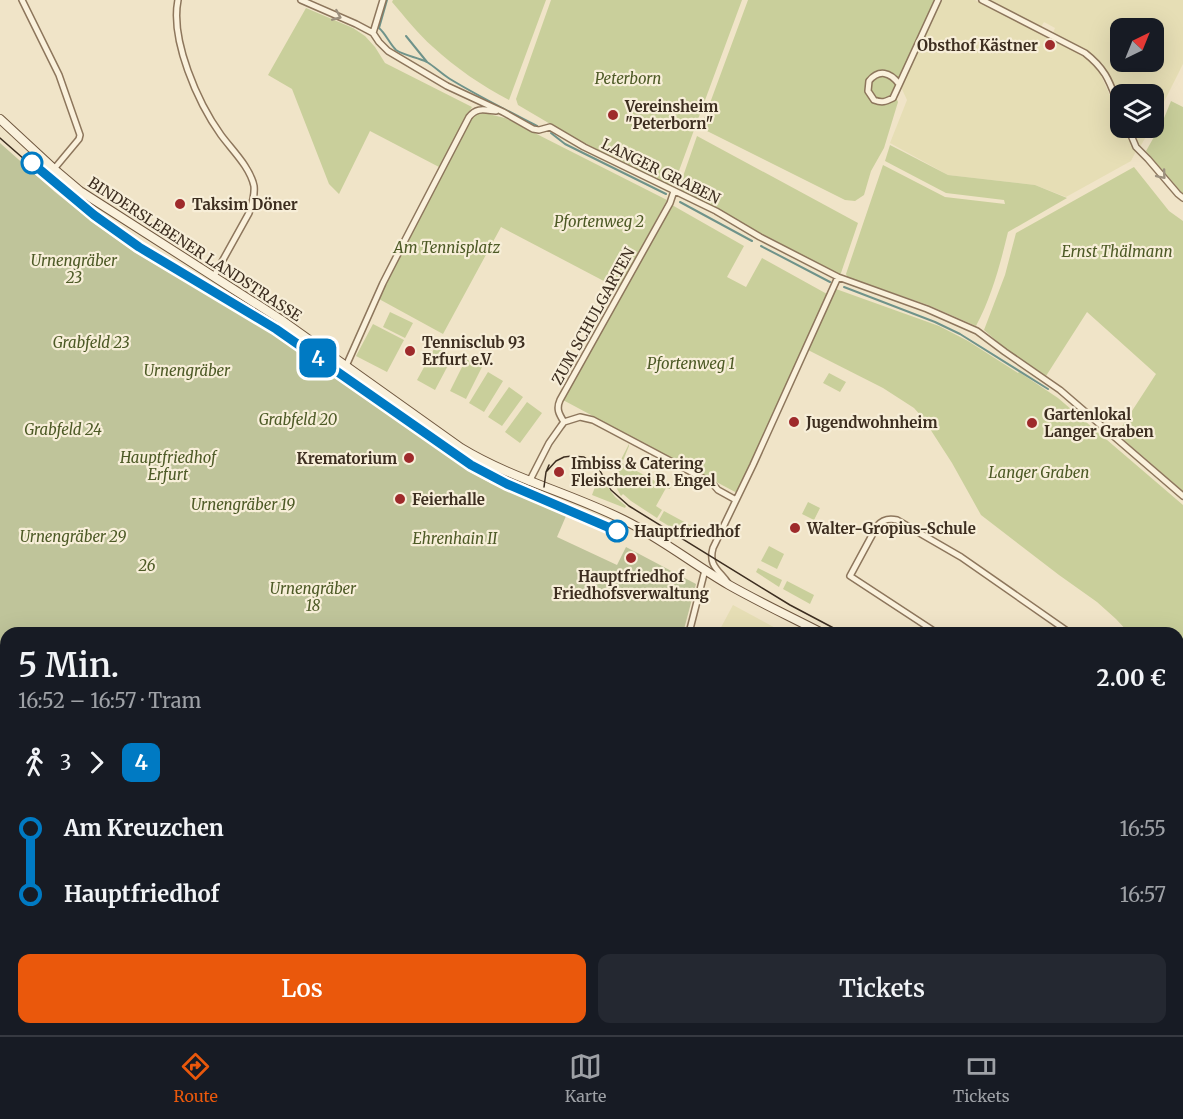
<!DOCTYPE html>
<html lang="de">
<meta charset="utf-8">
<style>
:root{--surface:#171b24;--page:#242831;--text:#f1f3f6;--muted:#9ea1a6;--line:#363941;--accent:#ea580c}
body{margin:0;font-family:Merriweather,serif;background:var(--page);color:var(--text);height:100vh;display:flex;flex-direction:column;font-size:22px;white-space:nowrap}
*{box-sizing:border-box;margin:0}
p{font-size:20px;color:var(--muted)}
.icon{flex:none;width:33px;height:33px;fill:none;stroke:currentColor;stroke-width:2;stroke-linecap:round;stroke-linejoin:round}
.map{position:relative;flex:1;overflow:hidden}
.panel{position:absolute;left:0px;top:627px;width:1184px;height:408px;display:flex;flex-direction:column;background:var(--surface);border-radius:18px 18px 0 0;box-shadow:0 6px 24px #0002}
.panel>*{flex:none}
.badge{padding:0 12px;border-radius:9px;font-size:21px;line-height:39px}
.needle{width:39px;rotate:43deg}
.tools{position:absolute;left:1110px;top:18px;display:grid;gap:12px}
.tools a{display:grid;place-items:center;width:54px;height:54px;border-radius:12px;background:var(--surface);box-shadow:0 6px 24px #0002;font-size:30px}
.map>.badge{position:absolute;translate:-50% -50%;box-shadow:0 0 0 3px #fff}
.legs{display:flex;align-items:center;gap:9px;height:66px;padding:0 18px;font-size:20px}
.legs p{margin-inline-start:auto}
.overview{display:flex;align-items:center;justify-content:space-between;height:102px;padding:0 18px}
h1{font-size:33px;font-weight:600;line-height:45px}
.action{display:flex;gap:12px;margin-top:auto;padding:12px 18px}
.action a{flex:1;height:69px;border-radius:12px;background:var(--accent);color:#fff;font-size:24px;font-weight:600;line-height:69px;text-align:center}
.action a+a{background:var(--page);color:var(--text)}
ul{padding:0 18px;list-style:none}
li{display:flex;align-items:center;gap:21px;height:66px;font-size:22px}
li i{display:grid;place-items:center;width:9px;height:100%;margin:0 8px;background:currentColor}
li i::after{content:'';width:15px;height:15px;margin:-8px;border:4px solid;border-radius:50%;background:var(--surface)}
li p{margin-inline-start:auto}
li:first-child i{background:linear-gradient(#0000 50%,currentColor 0)}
li:last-child i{background:linear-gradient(currentColor 50%,#0000 0)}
.menu{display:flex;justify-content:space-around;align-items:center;height:84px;border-top:2px solid var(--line);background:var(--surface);font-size:16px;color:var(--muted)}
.menu a{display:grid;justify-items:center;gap:3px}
.menu .active{color:var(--accent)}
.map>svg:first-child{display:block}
.farmland{fill:#e6deb5;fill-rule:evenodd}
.green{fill:#c9cf9b}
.cemetery{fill:#bfc49a}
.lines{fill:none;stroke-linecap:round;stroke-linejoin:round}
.stream{stroke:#6f938a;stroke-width:2}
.minor-casing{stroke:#8d765c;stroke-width:8}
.secondary-casing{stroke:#6f573f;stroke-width:10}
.minor{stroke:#faf1dc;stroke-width:5}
.secondary{stroke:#faf1dc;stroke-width:8}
.tram{stroke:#3d2e20;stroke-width:1.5}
.oneway{stroke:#9c907e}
.line-1-casing{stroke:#fff;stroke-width:14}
.line-1{stroke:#007ac3;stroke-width:9}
.poi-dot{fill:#9e2a2b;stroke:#f7eed8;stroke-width:2}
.stop-1-dot{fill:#fff;stroke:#007ac3;stroke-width:3}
.labels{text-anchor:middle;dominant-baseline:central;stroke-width:4.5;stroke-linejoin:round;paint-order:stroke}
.poi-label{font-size:15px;font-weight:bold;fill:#3d2e20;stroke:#f7eed8;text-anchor:start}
.park-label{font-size:15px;font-style:italic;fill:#4d5a26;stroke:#f7eed8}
.street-label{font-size:15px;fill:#3d2e20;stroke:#f7eed8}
.stop-label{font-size:15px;font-weight:bold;fill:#3d2e20;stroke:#f7eed8;text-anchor:start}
</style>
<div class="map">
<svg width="1183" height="1035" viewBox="0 0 1183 1035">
<rect width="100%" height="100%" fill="#f0e4c8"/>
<path class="farmland" d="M 941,0 L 975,0 L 1083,55 L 1098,69 L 1120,118 L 1120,128 L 1125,128 L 1136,151 L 1131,161 L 1066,197 L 1035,185 L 948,175 L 890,143 L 907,100 L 901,87 Z
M 989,0 L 1183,0 L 1183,64 L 1154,122 L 1154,94 L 1120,94 L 1120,104 L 1103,64 L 1084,49 L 1053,33 L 1055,28 L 1044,22 L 1041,27 ZM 1120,28 L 1154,28 L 1154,62 L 1120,62 Z
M 1131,128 L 1151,128 L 1140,147 Z
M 733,605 L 783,632 L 785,633 L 718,633 Z"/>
<path class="green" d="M 393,0 L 546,0 L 509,100 C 482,86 456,68 433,47 C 418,34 405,17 392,2 Z
M 551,0 L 742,0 L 673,187 L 586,145 L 518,105 L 516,99 Z
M 748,0 L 935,0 L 893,91 L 898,102 L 884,148 L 871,171 L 864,195 L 855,201 L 845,200 L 705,130 L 703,122 Z
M 306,8 L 353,28 L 365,36 L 375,47 L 385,63 L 472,107 L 439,167 L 370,131 L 339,194 L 329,184 L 292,89 L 268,75 Z
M 1171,101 L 1183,107 L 1183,194 L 1146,151 L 1162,123 Z
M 480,112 L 505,118 L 667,200 L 619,289 L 501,227 L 443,334 L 379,299 L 406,243 L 471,118 L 475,113 Z
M 697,136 L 858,223 L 841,273 L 839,274 L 762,234 L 681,190 L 679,188 Z
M 890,145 L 948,175 L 1035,185 L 1067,198 L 1008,232 C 1000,265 992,296 976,326 L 928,305 L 847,277 L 846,274 L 883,165 L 945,197 L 1005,204 L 1004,200 L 946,193 L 885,161 Z
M 1134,167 L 1169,211 L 1183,221 L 1183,491 L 1117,434 L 1156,374 L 1087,312 L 1046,376 L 1006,349 L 984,330 L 1005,275 L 1016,233 Z
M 672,205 L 744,246 L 727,277 L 746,287 L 762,258 L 827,294 L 737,493 L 563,400 Z
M 836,289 L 939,326 L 968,341 L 1018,373 L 1019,372 L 1058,398 L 1183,505 L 1183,716 L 1178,713 L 1178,633 L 1129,633 L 1116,619 L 1097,602 L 1059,575 L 981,515 L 952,463 L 923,418 L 914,408 L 883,388 L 808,350 Z
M 390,312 L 413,323 L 405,338 L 383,327 Z
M 373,324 L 404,340 L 387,372 L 356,356 Z
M 435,347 L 453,356 L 435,390 L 417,380 Z
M 466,359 L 482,367 L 466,399 L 450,391 Z
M 488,372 L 503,381 L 484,412 L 469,403 Z
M 829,373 L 846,382 L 840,392 L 823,383 Z
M 509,387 L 523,397 L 502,426 L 488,417 Z
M 527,402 L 542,413 L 520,443 L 505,432 Z
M 629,444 L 629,446 L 622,463 L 666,487 L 669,483 L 671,486 L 670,489 L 666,488 L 656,506 L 662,510 L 657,518 L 631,501 L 623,494 L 621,496 L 611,478 L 612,477 Z
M 604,482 L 615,497 L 626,506 L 625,508 L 592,495 L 595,487 Z
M 808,502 L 820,508 L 814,520 L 802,514 Z
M 664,511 L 699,530 L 700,531 L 697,536 L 690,533 L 687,537 L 659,520 Z
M 769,546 L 784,554 L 777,569 L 761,561 Z
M 758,568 L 782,580 L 779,587 L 756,572 Z
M 787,581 L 814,595 L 810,604 L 783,589 Z
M 0,753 L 6,756 L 6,873 L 0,870 Z
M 1183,764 L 1183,818 L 1179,826 L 1178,826 L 1178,774 Z
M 1183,873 L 1183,881 L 1179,884 L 1183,885 L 1183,1035 L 1163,1035 L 1164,1029 L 1178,1029 L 1178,875 Z
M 418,1029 L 534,1029 L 548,1035 L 416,1035 Z
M 759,1029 L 803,1029 C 783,1035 779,1035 759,1029 Z
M 900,1029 L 939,1029 L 941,1033 L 946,1035 L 928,1035 L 924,1032 L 902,1033 Z
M 1095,1029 L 1127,1029 L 1125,1035 L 1094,1035 Z"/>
<path class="cemetery" d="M 0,143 L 55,192 L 95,224 L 134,252 L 259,325 L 470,472 L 492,484 L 566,516 L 557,537 L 617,565 L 626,547 L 696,584 L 683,633 L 6,633 L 6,738 L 0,735 Z"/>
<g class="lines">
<path class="stream" d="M 387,0 L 379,28 C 386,34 389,43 396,50 C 405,56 417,57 427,62 C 435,67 442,74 450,79 C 478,96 508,111 537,126
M 406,36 L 427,62
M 551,133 L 565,144 L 666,194
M 680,202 L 752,241
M 761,246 L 830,282
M 844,287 L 935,322 L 960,334 L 1048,389
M 0,891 L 6,895
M 239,1029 L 249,1035"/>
<defs>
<path id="minor" d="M 22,0 L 59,75 L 80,135 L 79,139 L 54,169
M 178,0 C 170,40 198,103 221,135 C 232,150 250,167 254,186 C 255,196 252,204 249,213 L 214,276
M 301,0 L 356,24 L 373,33 L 379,42 L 388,51 L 447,86 L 503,112 L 533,129 L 539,130 L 550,127 L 584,147 L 716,211 L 760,237 L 838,277 L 927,309 L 977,331 L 1005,352 L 1060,390 L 1183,496
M 982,0 L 1085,53 C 1108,71 1110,84 1120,109
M 373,33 L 383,0
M 899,84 C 890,72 879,69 869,81 L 868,91 L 874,100 C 882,103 885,102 893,98 L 938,0
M 1128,128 L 1136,147 L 1148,159 L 1178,194 L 1183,198
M 346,366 L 383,283 L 404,242 L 469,117 C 477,107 484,110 496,111
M 564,422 C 559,414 556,409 560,400 L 670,203 L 674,191
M 529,482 L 549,443 L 561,426 L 564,422 L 580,417 L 593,420 L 712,483 L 718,490 L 736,500
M 728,583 C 719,570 708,566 713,548 L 753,465 L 838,277
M 689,633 L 705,570
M 937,633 L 850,576 L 877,526 C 882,520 889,518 897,520 L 961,557 L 1070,633
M 0,749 L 6,752
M 1178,829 L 1183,830
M 0,874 L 6,878
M 0,961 L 6,961
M 185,1029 L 196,1035
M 273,1029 L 284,1035
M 539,1029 L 554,1035
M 744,1029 L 765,1035
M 879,1029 L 885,1035
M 1062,1029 L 1069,1035
M 413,1035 L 415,1029
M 797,1035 L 813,1029
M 1008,1035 L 1015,1029"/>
<path id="secondary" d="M 0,119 L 54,169 L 80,191 L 280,319 L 461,448 C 512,479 570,493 624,520 C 662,539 693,564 729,585 C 759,602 791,617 822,633
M 1178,842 L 1183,843"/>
</defs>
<use href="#minor" class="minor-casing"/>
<use href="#secondary" class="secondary-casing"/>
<use href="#minor" class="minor"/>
<use href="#secondary" class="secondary"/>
<path class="tram" d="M 0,138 L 72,201 L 137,249 L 274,331 L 469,468 L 505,487 L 559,511
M 546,472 L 556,461 L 564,457 L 572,456 L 584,457 L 594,464 L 599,469 L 611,490 L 629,506 L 790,605 L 843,633
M 544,487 L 546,472 L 549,465
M 1178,832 L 1183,834"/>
</g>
<defs><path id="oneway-chevron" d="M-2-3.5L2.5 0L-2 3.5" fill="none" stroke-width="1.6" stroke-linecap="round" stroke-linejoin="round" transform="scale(1.5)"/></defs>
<g class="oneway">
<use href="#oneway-chevron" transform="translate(337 16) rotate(23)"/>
<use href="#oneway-chevron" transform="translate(1162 175) rotate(50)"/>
</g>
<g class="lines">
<defs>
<path id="line-1" d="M 32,163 L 94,215 L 139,247 L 276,329 L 471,465 L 507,484 L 617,531"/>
</defs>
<use href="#line-1" class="line-1-casing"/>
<use href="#line-1" class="line-1"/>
</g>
<g class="poi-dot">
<circle cx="1050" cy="45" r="6"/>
<circle cx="613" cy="115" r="6"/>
<circle cx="180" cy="204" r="6"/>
<circle cx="410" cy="351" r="6"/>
<circle cx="794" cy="422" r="6"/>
<circle cx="1032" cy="423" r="6"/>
<circle cx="409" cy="458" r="6"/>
<circle cx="559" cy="472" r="6"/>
<circle cx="400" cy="499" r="6"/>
<circle cx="795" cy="528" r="6"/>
<circle cx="631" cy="558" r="6"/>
</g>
<g class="stop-1-dot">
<circle cx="32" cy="163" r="10"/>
<circle cx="617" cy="531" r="10"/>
</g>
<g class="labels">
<g class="poi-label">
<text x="1038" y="45" text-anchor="end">Obsthof Kästner</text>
<text x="625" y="106">Vereinsheim<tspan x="625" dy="17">"Peterborn"</tspan></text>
<text x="192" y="204">Taksim Döner</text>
<text x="422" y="342">Tennisclub 93<tspan x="422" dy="17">Erfurt e.V.</tspan></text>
<text x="1044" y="414">Gartenlokal<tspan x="1044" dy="17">Langer Graben</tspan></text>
<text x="806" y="422">Jugendwohnheim</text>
<text x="397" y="458" text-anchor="end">Krematorium</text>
<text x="571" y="463">Imbiss &amp; Catering<tspan x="571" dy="17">Fleischerei R. Engel</tspan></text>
<text x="412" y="499">Feierhalle</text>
<text x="807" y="528">Walter-Gropius-Schule</text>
<text x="631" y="576" text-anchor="middle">Hauptfriedhof<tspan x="631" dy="17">Friedhofsverwaltung</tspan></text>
</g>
<g class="park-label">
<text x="628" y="78">Peterborn</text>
<text x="599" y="221">Pfortenweg 2</text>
<text x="447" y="247">Am Tennisplatz</text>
<text x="1117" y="251">Ernst Thälmann</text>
<text x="74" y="260">Urnengräber<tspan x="74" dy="17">23</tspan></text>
<text x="91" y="342">Grabfeld 23</text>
<text x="691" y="363">Pfortenweg 1</text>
<text x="187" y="370">Urnengräber</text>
<text x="298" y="419">Grabfeld 20</text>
<text x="63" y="429">Grabfeld 24</text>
<text x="168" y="457">Hauptfriedhof<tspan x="168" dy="17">Erfurt</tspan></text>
<text x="1039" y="472">Langer Graben</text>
<text x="243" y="504">Urnengräber 19</text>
<text x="73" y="536">Urnengräber 29</text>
<text x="455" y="538">Ehrenhain II</text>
<text x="147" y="565">26</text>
<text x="313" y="588">Urnengräber<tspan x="313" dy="17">18</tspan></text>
</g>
<g class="street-label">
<text transform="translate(661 171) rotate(26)">LANGER GRABEN</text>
<text transform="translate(195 249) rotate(33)">BINDERSLEBENER LANDSTRASSE</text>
<text transform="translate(593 316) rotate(-61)">ZUM SCHULGARTEN</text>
</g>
<g class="stop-label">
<text x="634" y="531">Hauptfriedhof</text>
</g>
</g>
</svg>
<div class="tools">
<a><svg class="needle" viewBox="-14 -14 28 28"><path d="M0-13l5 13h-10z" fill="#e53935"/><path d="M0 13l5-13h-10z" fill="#9ea1a6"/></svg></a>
<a><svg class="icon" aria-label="layers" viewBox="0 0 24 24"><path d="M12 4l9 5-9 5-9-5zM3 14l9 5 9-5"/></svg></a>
</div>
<b class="badge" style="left:318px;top:358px;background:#007ac3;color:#fff">4</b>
<section class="panel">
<div class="overview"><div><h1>5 Min.</h1><p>16:52 – 16:57 · Tram</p></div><b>2.00 €</b></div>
<div class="legs"><svg class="icon" aria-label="walk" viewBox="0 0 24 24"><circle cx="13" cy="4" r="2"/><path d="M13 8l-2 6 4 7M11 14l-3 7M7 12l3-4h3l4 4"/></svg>3<svg class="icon" aria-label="forward" viewBox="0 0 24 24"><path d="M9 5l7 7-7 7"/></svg><b class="badge" style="background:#007ac3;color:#fff">4</b></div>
<ul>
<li><i style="color:#007ac3"></i><b>Am Kreuzchen</b><p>16:55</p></li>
<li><i style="color:#007ac3"></i><b>Hauptfriedhof</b><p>16:57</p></li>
</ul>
<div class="action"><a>Los</a><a>Tickets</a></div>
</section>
</div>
<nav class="menu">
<a class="active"><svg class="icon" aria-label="directions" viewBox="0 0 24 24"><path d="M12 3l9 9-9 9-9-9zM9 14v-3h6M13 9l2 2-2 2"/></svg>Route</a>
<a><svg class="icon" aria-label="map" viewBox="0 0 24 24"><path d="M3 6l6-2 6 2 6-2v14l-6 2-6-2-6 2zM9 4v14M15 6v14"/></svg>Karte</a>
<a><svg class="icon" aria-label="tickets" viewBox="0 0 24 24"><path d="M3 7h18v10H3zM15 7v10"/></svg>Tickets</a>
</nav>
